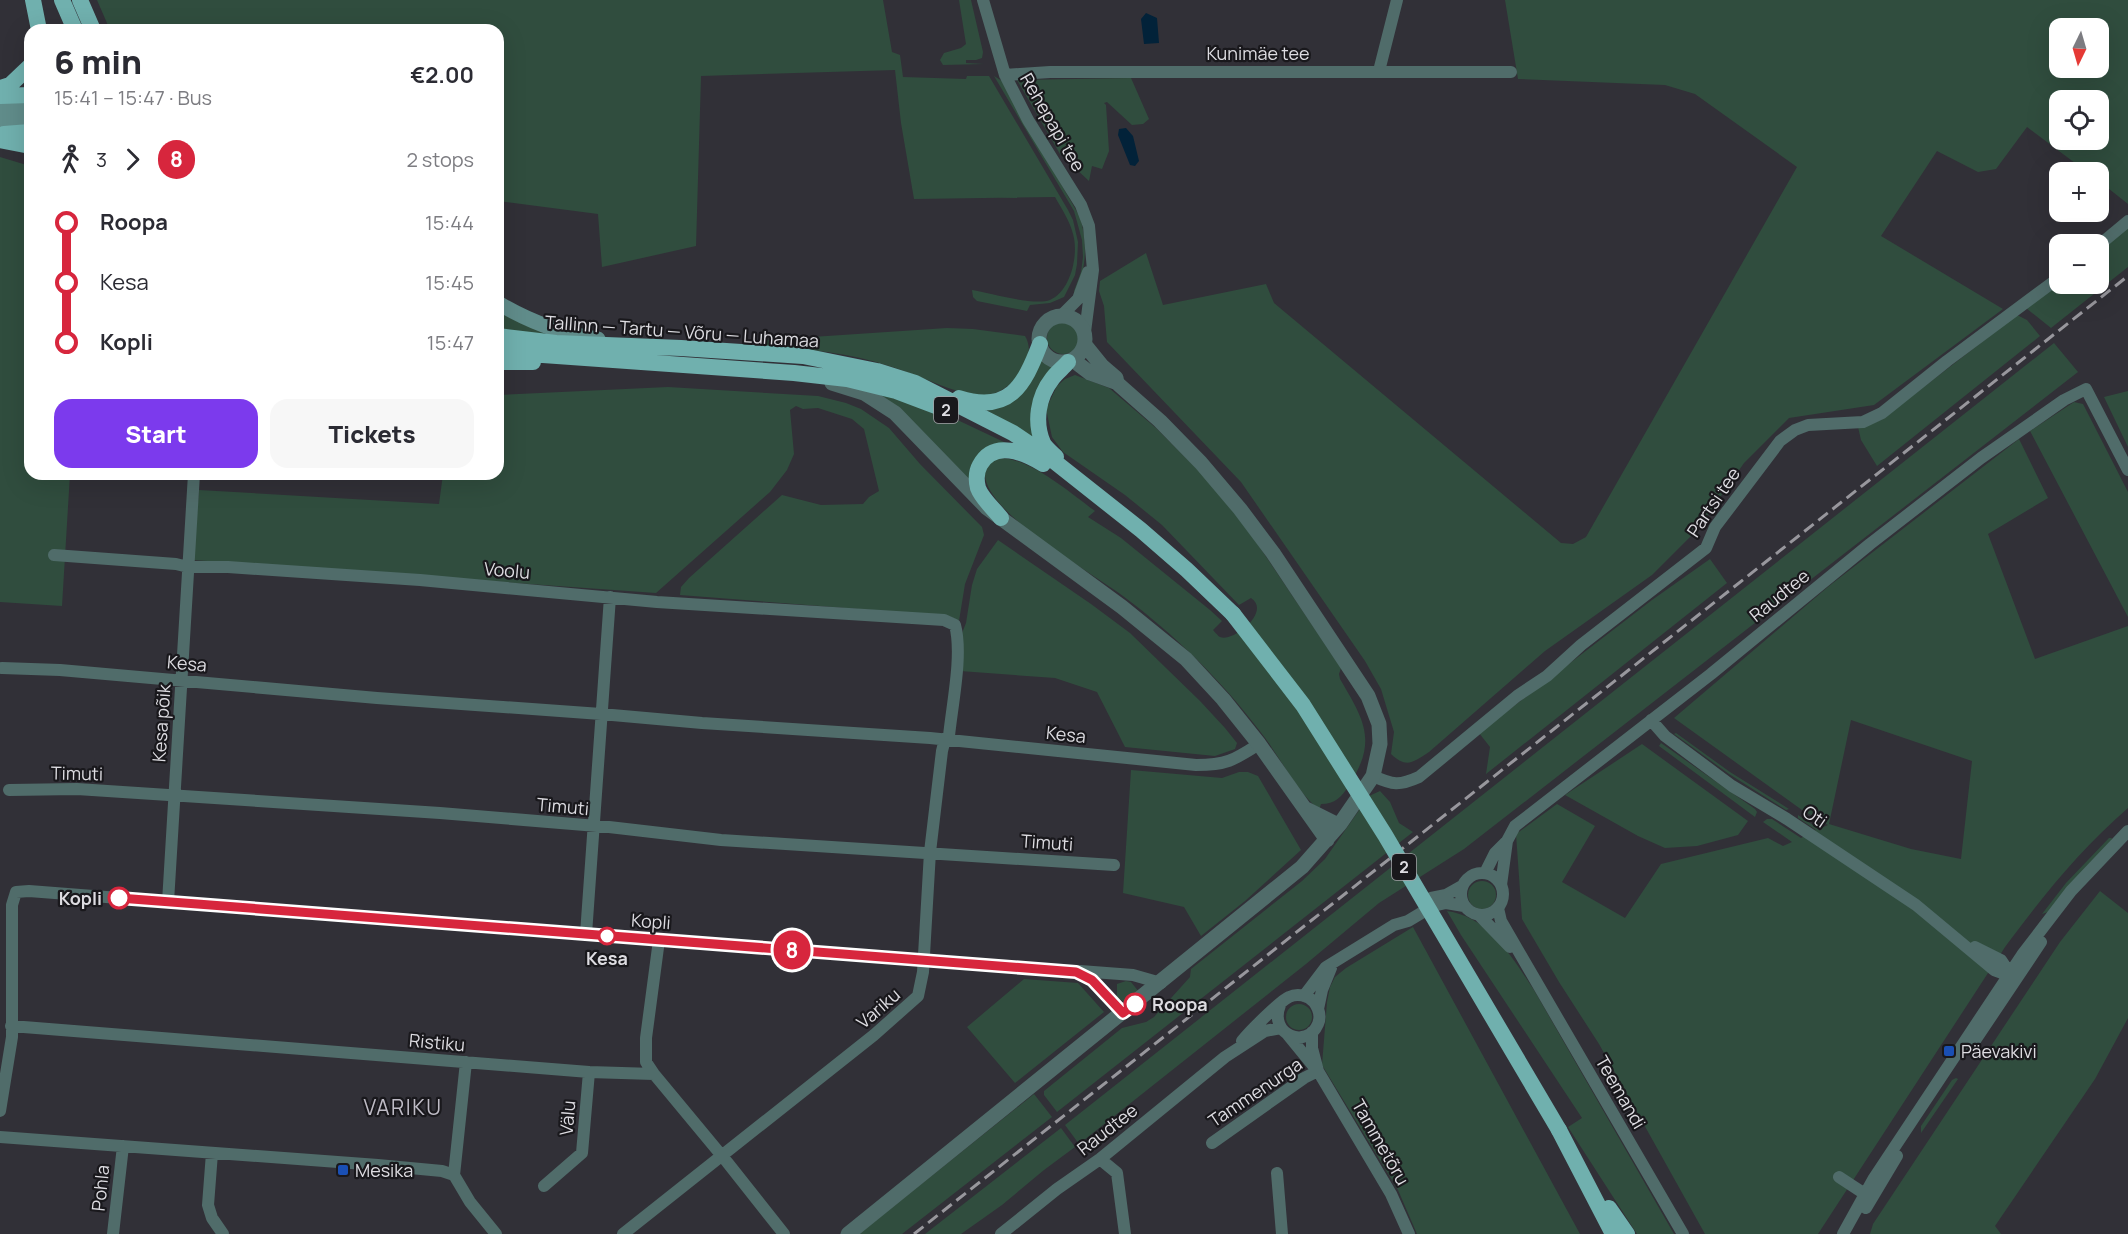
<!DOCTYPE html>
<meta charset="utf-8">
<style>
:root{--surface:#fff;--page:#f7f7f7;--text:#2b2b33;--muted:#7c7c81;--accent:#7c3aed}
body{margin:0;font-family:Manrope,sans-serif;background:var(--page);color:var(--text);height:100vh;display:flex;flex-direction:column;font-size:22px;white-space:nowrap}
*{box-sizing:border-box;margin:0}
p{font-size:20px;color:var(--muted)}
.icon{flex:none;width:33px;height:33px;fill:none;stroke:currentColor;stroke-width:2;stroke-linecap:round;stroke-linejoin:round}
.map{position:relative;flex:1;overflow:hidden}
.sheet{position:absolute;left:24px;top:24px;width:480px;height:456px;display:flex;flex-direction:column;background:var(--surface);border-radius:18px;box-shadow:0 6px 24px #0002}
.sheet>*{flex:none}
.badge{padding:0 12px;border-radius:20px;font-size:21px;line-height:39px}
.needle{width:39px;rotate:185deg}
.buttons{position:absolute;left:2049px;top:18px;display:grid;gap:12px}
.buttons a{display:grid;place-items:center;width:60px;height:60px;border-radius:12px;background:var(--surface);box-shadow:0 6px 24px #0002;font-size:30px}
.map>.badge{position:absolute;translate:-50% -50%;box-shadow:0 0 0 3px #fff}
.legs{display:flex;align-items:center;gap:9px;height:66px;padding:0 30px;font-size:20px}
.legs p{margin-inline-start:auto}
.overview{display:flex;align-items:center;justify-content:space-between;height:102px;padding:0 30px}
h1{font-size:33px;font-weight:800;line-height:45px}
.action{display:flex;gap:12px;margin-top:auto;padding:12px 30px}
.action a{flex:1;height:69px;border-radius:18px;background:var(--accent);color:#fff;font-size:24px;font-weight:800;line-height:69px;text-align:center}
.action a+a{background:var(--page);color:var(--text)}
ul{padding:0 30px;list-style:none}
li{display:flex;align-items:center;gap:21px;height:60px;font-size:22px}
li i{display:grid;place-items:center;width:9px;height:100%;margin:0 8px;background:currentColor}
li i::after{content:'';width:15px;height:15px;margin:-8px;border:4px solid;border-radius:50%;background:var(--surface)}
li p{margin-inline-start:auto}
li:first-child i{background:linear-gradient(#0000 50%,currentColor 0)}
li:last-child i{background:linear-gradient(currentColor 50%,#0000 0)}
.map>svg:first-child{display:block}
.green{fill:#304d3e;fill-rule:evenodd}
.water{fill:#022239}
.lines{fill:none;stroke-linecap:round;stroke-linejoin:round}
.minor{stroke:#506c6a;stroke-width:12}
.tertiary{stroke:#506c6a;stroke-width:15}
.secondary{stroke:#608c8a;stroke-width:15}
.trunk{stroke:#70b0ae;stroke-width:16}
.rail{stroke:#98979d;stroke-width:3;stroke-dasharray:12 6;stroke-linecap:butt}
.trunk-bridge{stroke:#70b0ae;stroke-width:16}
.line-1-casing{stroke:#fff;stroke-width:14}
.line-1{stroke:#d7263d;stroke-width:9}
.stop-1-dot{fill:#fff;stroke:#d7263d;stroke-width:3}
.transit-dot{fill:#1a4fb4;stroke:#19181c;stroke-width:2}
.labels{text-anchor:middle;dominant-baseline:central;stroke-width:4.5;stroke-linejoin:round;paint-order:stroke}
.shield{fill:#19181c;stroke:#a2a1a6;stroke-width:1.5}
.shield-label{font-size:16px;font-weight:bold;fill:#dddce1}
.street-label{font-size:18px;fill:#dddce1;stroke:#19181c}
.stop-label{font-size:18px;font-weight:bold;fill:#dddce1;stroke:#19181c;text-anchor:end}
.poi-label{font-size:18px;fill:#dddce1;stroke:#19181c;text-anchor:start}
.quarter-label{font-size:21px;letter-spacing:1.5px;fill:#bfbcc6;stroke:#19181c}
</style>
<div class="map">
<svg width="2128" height="1234" viewBox="0 0 2128 1234">
<rect width="100%" height="100%" fill="#313037"/>
<path class="green" d="M 97,0 L 883,0 L 892,52 L 900,55 L 903,77 L 966,79 L 967,76 L 989,76 L 1068,210 L 1073,220 L 1078,242 L 1077,264 L 1075,275 L 1064,297 L 1050,303 L 1030,305 L 1027,311 L 977,301 L 973,297 L 972,290 C 990,293 1034,306 1050,300 C 1071,291 1079,254 1073,234 C 1070,221 1061,208 1055,197 L 914,199 L 901,123 L 895,70 L 701,76 L 696,246 L 602,267 L 598,214 L 498,201 L 498,30 L 110,30 Z
M 959,0 L 971,0 L 983,52 L 982,58 L 976,60 L 966,60 L 966,63 L 984,64 L 943,65 L 940,60 L 944,53 L 961,48 L 966,44 Z
M 1505,0 L 2128,0 L 2128,204 L 2099,181 L 2098,172 L 2087,172 L 2027,127 L 1996,169 L 1978,172 L 1937,151 L 1881,236 L 2003,309 L 1874,405 L 1789,418 L 1744,463 L 1698,529 L 1652,575 L 1545,651 L 1429,752 C 1413,762 1407,769 1391,754 L 1394,732 L 1381,689 L 1365,661 L 1241,482 L 1107,342 L 1104,306 L 1099,291 L 1100,281 L 1146,253 L 1163,305 L 1266,284 L 1274,303 L 1561,543 L 1573,544 L 1586,537 L 1797,167 L 1695,94 L 1665,85 L 1518,79 ZM 2060,28 L 2098,28 L 2098,68 L 2060,68 ZM 2060,100 L 2098,100 L 2098,140 L 2060,140 Z
M 994,76 L 1002,81 L 1080,217 C 1088,244 1086,267 1076,294 L 1074,291 L 1081,272 L 1083,257 L 1082,240 L 1074,211 Z
M 1131,78 L 1149,119 L 1143,124 L 1132,125 L 1107,102 L 1104,103 L 1106,105 L 1109,151 L 1102,169 L 1092,166 L 1089,181 L 1060,154 L 1017,80 Z
M 0,157 L 30,166 L 30,474 L 70,474 L 62,606 L 0,602 Z
M 2128,225 L 2128,267 L 2051,328 L 2026,308 L 2060,284 L 2098,284 L 2099,249 Z
M 498,312 L 549,335 L 498,331 Z
M 2017,315 L 2027,320 L 2040,336 L 1877,466 L 1861,440 L 1858,427 L 1881,420 Z
M1047 338a16 16 0 1 1 32 0a16 16 0 1 1-32 0Z
M 947,328 L 973,329 L 1025,336 C 1040,361 1008,396 981,396 C 958,395 914,373 889,366 C 850,353 808,349 767,346 L 767,340 Z
M 2054,343 L 2078,372 L 1464,849 L 1379,903 L 1306,964 L 1079,1144 L 1065,1125 Z
M 1042,359 L 1054,367 L 1037,441 L 983,408 Z
M 1075,375 L 1109,388 L 1156,428 L 1200,472 L 1246,527 L 1341,668 L 1339,674 L 1340,679 C 1364,720 1378,741 1349,785 C 1342,797 1335,804 1321,804 L 1319,810 C 1293,787 1280,756 1259,730 C 1221,680 1174,634 1123,596 C 1093,573 981,511 985,472 L 993,459 C 1024,452 1070,493 1095,511 L 1088,517 L 1121,538 L 1210,610 L 1222,621 L 1213,630 C 1214,631 1218,636 1220,637 C 1232,643 1272,612 1251,598 L 1239,605 L 1162,525 L 1125,495 L 1063,452 L 1052,437 L 1046,409 L 1057,386 L 1065,379 Z
M 668,387 L 818,396 L 846,403 L 861,409 L 889,428 L 920,464 L 982,527 L 984,535 L 965,584 L 959,621 L 949,616 L 680,595 L 681,587 L 689,578 L 782,495 L 821,505 L 863,504 L 869,497 L 879,491 L 864,429 L 852,419 L 818,408 L 803,409 L 796,406 L 790,410 L 794,454 L 787,470 L 770,492 L 656,593 L 193,560 L 199,490 L 439,504 L 443,474 L 498,474 L 498,395 Z
M 2128,391 L 2128,447 L 2104,397 Z
M 880,394 L 949,416 L 1004,442 L 971,484 Z
M 2074,402 L 2083,404 L 2128,492 L 2128,617 L 2030,431 Z
M 2019,439 L 2048,498 L 1988,534 L 2035,659 L 2128,626 L 2128,808 C 2083,847 2046,892 2011,939 C 2002,950 1997,961 1988,973 L 1818,1234 L 1705,1234 L 1599,1044 L 1559,982 L 1522,919 L 1516,834 L 1557,804 L 1595,826 L 1562,882 L 1625,918 L 1661,864 L 1768,838 L 1783,846 L 1792,842 L 1763,822 L 1767,819 L 1772,819 L 1801,838 L 1816,830 L 1798,818 L 1798,815 L 1819,829 L 1828,825 L 1802,810 L 1674,718 L 1829,586 ZM 1851,720 L 1972,761 L 1961,859 L 1911,849 L 1829,824 Z
M 998,540 L 1091,604 L 1130,633 L 1200,701 L 1225,728 L 1237,743 L 1235,749 L 1215,756 L 1125,747 L 1097,692 L 1055,678 L 960,671 L 962,633 L 966,623 L 972,585 L 977,569 Z
M 1710,559 L 1727,583 L 1486,774 L 1490,747 L 1479,733 L 1652,600 Z
M 1676,733 L 1730,772 L 1789,809 L 1786,810 L 1729,774 L 1674,734 Z
M 1661,743 L 1755,809 L 1757,812 L 1755,817 L 1659,746 Z
M 1642,744 L 1748,821 L 1738,835 L 1697,846 L 1665,848 L 1638,836 L 1565,795 Z
M 1131,770 L 1222,778 L 1239,772 L 1248,772 L 1258,776 L 1301,850 L 1245,901 L 1201,936 L 1184,907 L 1123,893 Z
M 1380,791 L 1390,802 L 1399,823 L 1413,832 L 1057,1112 L 1044,1095 L 1044,1091 L 1122,1028 L 1146,1022 L 1154,1017 L 1190,977 L 1191,969 L 1302,881 L 1325,859 L 1369,796 Z
M 2109,838 L 2112,838 L 2111,841 L 2048,912 L 2042,914 L 2066,883 Z
M1468 895a14 14 0 1 1 28 0a14 14 0 1 1-28 0Z
M 2100,891 L 2128,913 L 2128,1018 L 2095,1079 L 1995,1226 L 2001,1234 L 1870,1234 L 1873,1224 L 2060,942 Z
M 1447,911 C 1489,917 1512,957 1534,990 L 1674,1234 L 1637,1234 L 1568,1127 L 1582,1118 L 1461,935 Z
M 1413,927 L 1580,1234 L 1417,1234 L 1398,1190 L 1322,1065 L 1327,1002 L 1330,987 L 1335,977 L 1346,968 Z
M 1024,979 L 1078,983 L 1104,1012 L 1015,1083 L 967,1027 Z
M 1126,981 L 1131,982 L 1139,992 L 1125,1002 L 1117,998 L 1117,984 Z
M1286 1017a13 13 0 1 1 26 0a13 13 0 1 1-26 0Z
M 1956,1078 L 1958,1079 L 1921,1133 L 1921,1126 L 1952,1080 Z
M 1034,1094 L 1052,1117 L 902,1234 L 859,1234 Z
M 1061,1128 L 1075,1147 L 1044,1170 L 1002,1205 L 961,1234 L 925,1234 Z"/>
<path class="water" d="M 1146,13 L 1157,18 L 1159,43 L 1144,44 L 1141,19 Z
M 1126,128 L 1133,136 L 1139,161 L 1135,166 L 1130,165 L 1118,135 L 1119,129 Z"/>
<g class="lines">
<path class="minor" d="M 983,0 L 1005,75 L 1028,120 L 1081,205 L 1089,226 L 1093,270 L 1085,332
M 1379,71 L 1397,0
M 1005,75 L 1050,72 L 1511,72
M 2098,246 L 2128,221
M 1061,316 L 1078,299 L 1088,272
M 54,555 L 176,564 L 188,567 L 228,567 L 420,580 L 657,602 L 944,620 L 955,625 C 963,655 952,705 949,736 L 945,739 L 942,751 L 930,852 L 923,972 L 918,996 L 874,1035 L 623,1234
M 2,668 L 60,670 L 377,698 L 601,714 L 702,723 L 930,738 L 1196,765 C 1227,765 1234,760 1259,744
M 1651,720 L 1665,736 L 1732,786 L 1787,819 L 1916,905 L 1994,970 L 2016,978
M 1373,776 C 1393,785 1399,786 1419,777 L 1517,696 L 1547,676 L 1581,645 L 1706,548 L 1715,527 L 1780,441 L 1795,430 L 1808,425 L 1863,422 L 1882,413 L 1947,361 L 2060,277
M 9,790 L 77,789 L 440,813 L 609,827 L 721,840 L 1114,865
M1461 894a21 21 0 1 1 42 0a21 21 0 1 1-42 0Z
M 1485,873 L 1495,853 L 1507,841
M 1501,885 L 1507,841 L 1515,826 L 1711,674 L 1870,544 L 1981,458 L 2064,400 L 2086,389 L 2128,470
M 1431,898 L 1446,895 L 1462,886
M 168,902 L 194,474
M 1498,908 L 1501,921 L 1512,940 L 1683,1234
M 1479,915 L 1510,947
M 586,934 L 610,597
M 1975,947 L 2001,960 L 2011,975
M 1080,971 L 1133,975 L 1161,983
M 1304,996 L 1326,967 L 1394,925 L 1408,921 L 1433,906 L 1446,903 L 1464,906
M 1318,1009 L 1322,990 L 1331,968
M 11,1026 L 589,1072 L 654,1074 L 727,1162 L 784,1234
M 1312,1032 L 1312,1048 L 1318,1071 L 1391,1194 L 1409,1234
M 1288,1035 L 1315,1068
M 1242,1041 C 1249,1032 1280,1001 1289,997 C 1297,993 1308,995 1314,1002 C 1319,1009 1321,1017 1318,1024 C 1307,1050 1268,1035 1280,1005
M 1972,1045 L 2041,942
M 654,1074 L 646,1062 L 646,1038 L 659,940
M 0,1111 L 12,1037 L 12,905 L 16,892 L 29,891 L 119,898 L 1076,972 C 1096,980 1108,997 1123,1013
M 0,1137 L 378,1165 L 442,1171 L 454,1175 L 470,1202 L 496,1234
M 1212,1143 L 1304,1078 L 1318,1071
M 212,1153 L 208,1205 L 212,1218 L 223,1234
M 1100,1159 L 1117,1173 L 1125,1234
M 1277,1173 L 1282,1234
M 454,1175 L 466,1062
M 1839,1177 L 1871,1198
M 544,1186 L 582,1153 L 589,1072
M 1866,1208 L 1897,1156
M 113,1234 L 123,1146
M 1001,1234 L 1057,1189 L 1100,1159 L 1225,1057 L 1265,1031 L 1281,1028
M 1843,1234 L 1874,1178 L 2022,955 L 2071,891 L 2128,831"/>
<path class="tertiary" d="M1039 339a23 23 0 1 1 46 0a23 23 0 1 1-46 0Z
M 1073,360 L 1090,373 L 1115,382
M 832,383 L 864,393 L 895,413 L 987,508 L 1122,607 L 1186,659 L 1223,699 L 1259,744 L 1327,840
M 1306,809 L 1338,825
M 848,1234 L 1302,867 L 1340,824 L 1373,776 L 1380,744 L 1379,724 L 1368,696 L 1273,553 L 1240,509 L 1201,463 L 1160,421 L 1117,383 L 1116,378 L 1102,366 L 1085,345"/>
<path class="secondary" d="M 0,109 L 30,107
M 0,121 L 30,120
M 498,303 C 530,322 561,334 598,339"/>
<path class="trunk" d="M 33,0 L 39,30
M 62,0 L 75,30
M 80,0 L 93,30
M 0,88 L 10,85 L 30,66
M 0,96 L 30,95
M 4,134 L 30,132
M 0,140 L 30,146
M 498,336 L 556,343 L 681,348 L 803,356 L 877,371 L 915,383 L 1013,433 L 1050,458 L 1141,530 L 1187,570 L 1233,614
M 498,349 L 543,355 L 794,373 L 847,379 L 896,391 L 949,411
M 498,362 L 533,362
M 959,398 C 1009,414 1024,386 1040,344
M 1056,457 C 1052,453 1046,448 1043,443 C 1034,422 1038,397 1052,379 C 1056,373 1063,368 1068,362
M 1001,518 C 994,509 982,499 978,488 C 976,480 976,472 980,465 C 994,439 1025,453 1043,464
M 1559,1130 L 1613,1234
M 1609,1208 L 1627,1234"/>
<path class="rail" d="M 914,1234 L 2128,276"/>
<path class="trunk-bridge" d="M 1233,614 L 1303,705 L 1385,835 L 1559,1130"/>
</g>
<g class="lines">
<defs>
<path id="line-1" d="M 119,898 L 1076,972 L 1092,980 L 1123,1013 L 1135,1004"/>
</defs>
<use href="#line-1" class="line-1-casing"/>
<use href="#line-1" class="line-1"/>
</g>
<g class="stop-1-dot">
<circle cx="119" cy="898" r="10"/>
<circle cx="607" cy="936" r="8"/>
<circle cx="1135" cy="1004" r="10"/>
</g>
<g class="transit-dot">
<rect x="1943" y="1045" width="12" height="12" rx="3"/>
<rect x="337" y="1164" width="12" height="12" rx="3"/>
</g>
<g class="labels">
<g class="shield">
<rect x="934" y="397" width="24" height="26" rx="4.5"/>
<rect x="1392" y="854" width="24" height="26" rx="4.5"/>
</g>
<g class="shield-label">
<text x="946" y="410">2</text>
<text x="1404" y="867">2</text>
</g>
<g class="street-label">
<text x="1258" y="53">Kunimäe tee</text>
<text transform="translate(1053 122) rotate(60)">Rehepapi tee</text>
<text transform="translate(682 331) rotate(4)">Tallinn — Tartu — Võru — Luhamaa</text>
<text transform="translate(1713 502) rotate(-56)">Partsi tee</text>
<text transform="translate(507 570) rotate(5)">Voolu</text>
<text transform="translate(1779 595) rotate(-39)">Raudtee</text>
<text transform="translate(187 663) rotate(5)">Kesa</text>
<text transform="translate(161 723) rotate(-86)">Kesa põik</text>
<text transform="translate(1066 734) rotate(6)">Kesa</text>
<text transform="translate(77 773) rotate(1)">Timuti</text>
<text transform="translate(563 806) rotate(5)">Timuti</text>
<text transform="translate(1815 816) rotate(34)">Oti</text>
<text transform="translate(1047 842) rotate(4)">Timuti</text>
<text transform="translate(651 921) rotate(4)">Kopli</text>
<text transform="translate(878 1008) rotate(-41)">Variku</text>
<text transform="translate(437 1042) rotate(5)">Ristiku</text>
<text transform="translate(1255 1092) rotate(-34)">Tammenurga</text>
<text transform="translate(1621 1092) rotate(60)">Teemandi</text>
<text transform="translate(567 1118) rotate(-85)">Välu</text>
<text transform="translate(1107 1129) rotate(-38)">Raudtee</text>
<text transform="translate(1381 1142) rotate(60)">Tammetõru</text>
<text transform="translate(100 1188) rotate(-84)">Pohla</text>
</g>
<g class="stop-label">
<text x="102" y="898">Kopli</text>
<text x="607" y="958" text-anchor="middle">Kesa</text>
<text x="1152" y="1004" text-anchor="start">Roopa</text>
</g>
<g class="poi-label">
<text x="1961" y="1051">Päevakivi</text>
<text x="355" y="1170">Mesika</text>
</g>
<g class="quarter-label">
<text x="403" y="1107">VARIKU</text>
</g>
</g>
</svg>
<div class="buttons">
<a><svg class="needle" viewBox="-14 -14 28 28"><path d="M0-13l5 13h-10z" fill="#e53935"/><path d="M0 13l5-13h-10z" fill="#7c7c81"/></svg></a>
<a><svg class="icon" aria-label="locate" viewBox="0 0 24 24"><circle cx="12" cy="12" r="6"/><path d="M12 2v4M12 18v4M2 12h4M18 12h4"/></svg></a>
<a>+</a>
<a>−</a>
</div>
<b class="badge" style="left:792px;top:950px;background:#d7263d;color:#fff">8</b>
<section class="sheet">
<div class="overview"><div><h1>6 min</h1><p>15:41 – 15:47 · Bus</p></div><b>€2.00</b></div>
<div class="legs"><svg class="icon" aria-label="walk" viewBox="0 0 24 24"><circle cx="13" cy="4" r="2"/><path d="M13 8l-2 6 4 7M11 14l-3 7M7 12l3-4h3l4 4"/></svg>3<svg class="icon" aria-label="forward" viewBox="0 0 24 24"><path d="M9 5l7 7-7 7"/></svg><b class="badge" style="background:#d7263d;color:#fff">8</b><p>2 stops</p></div>
<ul>
<li><i style="color:#d7263d"></i><b>Roopa</b><p>15:44</p></li>
<li><i style="color:#d7263d"></i><span>Kesa</span><p>15:45</p></li>
<li><i style="color:#d7263d"></i><b>Kopli</b><p>15:47</p></li>
</ul>
<div class="action"><a>Start</a><a>Tickets</a></div>
</section>
</div>
